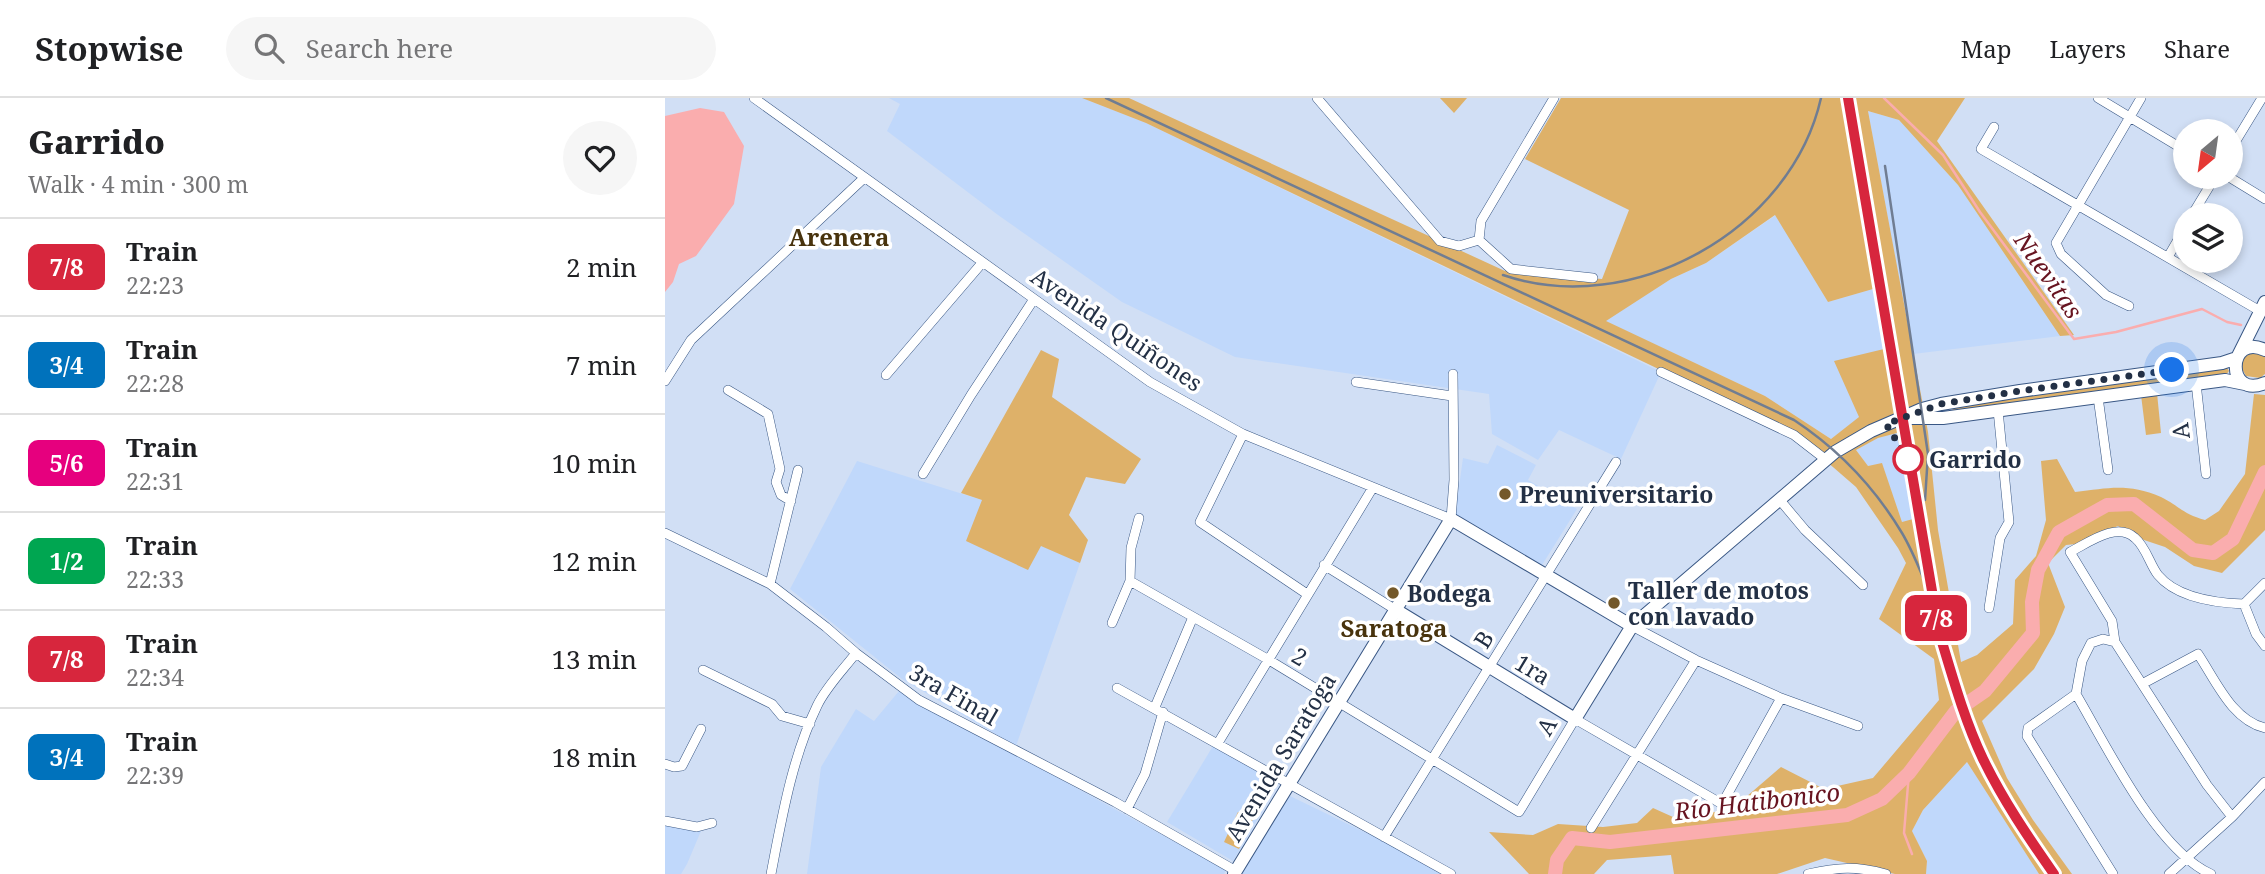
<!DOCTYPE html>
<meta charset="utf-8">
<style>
:root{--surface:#fff;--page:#f6f6f6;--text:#202124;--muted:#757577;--line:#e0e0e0}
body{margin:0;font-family:"Noto Serif",serif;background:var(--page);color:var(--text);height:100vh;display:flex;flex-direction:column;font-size:26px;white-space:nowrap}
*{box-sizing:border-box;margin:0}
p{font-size:23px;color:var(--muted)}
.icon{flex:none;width:38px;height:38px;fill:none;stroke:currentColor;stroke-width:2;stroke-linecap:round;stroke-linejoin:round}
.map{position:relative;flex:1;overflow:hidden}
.details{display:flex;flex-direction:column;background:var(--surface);width:665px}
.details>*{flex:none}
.badge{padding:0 14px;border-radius:10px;font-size:24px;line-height:46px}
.needle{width:46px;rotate:209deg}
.fabs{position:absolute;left:1508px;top:21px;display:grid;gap:14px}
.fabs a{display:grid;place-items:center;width:70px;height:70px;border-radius:50%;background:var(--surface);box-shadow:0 4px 10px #0003;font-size:35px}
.you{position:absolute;width:35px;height:35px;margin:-18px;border:5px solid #fff;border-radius:50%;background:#1a73e8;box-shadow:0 0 0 10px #1a73e833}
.map>.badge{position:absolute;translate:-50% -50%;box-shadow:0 0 0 4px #fff}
.round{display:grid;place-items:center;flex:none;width:74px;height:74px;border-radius:37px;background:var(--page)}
.headline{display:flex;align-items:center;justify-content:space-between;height:119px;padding:0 28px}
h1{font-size:33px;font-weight:800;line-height:52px}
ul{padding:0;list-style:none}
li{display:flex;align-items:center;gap:21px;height:98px;padding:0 28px;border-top:2px solid var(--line)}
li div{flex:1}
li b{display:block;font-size:26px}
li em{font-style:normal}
li .badge{min-width:77px;font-weight:700;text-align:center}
header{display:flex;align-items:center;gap:42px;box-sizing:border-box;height:98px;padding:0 35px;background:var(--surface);border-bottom:2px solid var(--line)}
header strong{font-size:33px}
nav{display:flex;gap:38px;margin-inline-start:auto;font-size:24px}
.search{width:490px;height:63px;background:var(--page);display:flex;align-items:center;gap:18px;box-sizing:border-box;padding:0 24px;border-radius:38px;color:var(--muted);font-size:26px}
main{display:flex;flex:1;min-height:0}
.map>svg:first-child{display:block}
.built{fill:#c0d8fb}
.green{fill:#deb169;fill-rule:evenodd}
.water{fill:#faadae}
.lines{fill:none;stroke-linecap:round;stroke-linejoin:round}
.stream{stroke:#faadae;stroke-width:2.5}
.river{stroke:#faadae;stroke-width:14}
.minor-casing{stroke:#395784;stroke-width:10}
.major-casing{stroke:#395784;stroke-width:14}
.minor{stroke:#fff;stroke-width:9}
.major{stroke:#fff;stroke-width:12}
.rail{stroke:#707d92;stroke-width:2.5}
.line-casing{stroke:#fff;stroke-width:16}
.line{stroke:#d7263d;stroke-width:10}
.walk{stroke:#233045;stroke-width:7;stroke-dasharray:0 12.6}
.stop-dot{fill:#fff;stroke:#d7263d;stroke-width:3.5}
.poi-dot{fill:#73582a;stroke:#fff;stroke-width:2.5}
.labels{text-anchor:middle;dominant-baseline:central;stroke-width:7;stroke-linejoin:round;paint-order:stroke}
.street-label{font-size:23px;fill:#233045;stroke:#fff}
.stop-label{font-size:23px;font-weight:bold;fill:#233045;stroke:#fff;text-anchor:start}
.poi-label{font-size:23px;font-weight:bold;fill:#233045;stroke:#fff;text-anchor:start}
.neighbourhood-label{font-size:24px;font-weight:bold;fill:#48330d;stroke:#fff}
.water-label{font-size:24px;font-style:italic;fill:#671420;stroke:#fff}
</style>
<header>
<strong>Stopwise</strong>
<div class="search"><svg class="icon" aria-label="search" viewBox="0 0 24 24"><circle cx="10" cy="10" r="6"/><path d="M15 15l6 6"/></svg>Search here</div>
<nav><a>Map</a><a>Layers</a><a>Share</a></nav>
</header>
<main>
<section class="details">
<div class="headline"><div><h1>Garrido</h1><p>Walk · 4 min · 300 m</p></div><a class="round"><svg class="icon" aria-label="heart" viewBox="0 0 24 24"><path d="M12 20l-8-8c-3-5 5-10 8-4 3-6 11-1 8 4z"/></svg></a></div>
<ul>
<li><span class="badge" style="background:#d7263d;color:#fff">7/8</span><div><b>Train</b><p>22:23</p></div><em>2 min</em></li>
<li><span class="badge" style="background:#0072bc;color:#fff">3/4</span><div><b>Train</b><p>22:28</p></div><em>7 min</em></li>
<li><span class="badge" style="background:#e6007e;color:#fff">5/6</span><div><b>Train</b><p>22:31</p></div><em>10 min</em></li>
<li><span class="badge" style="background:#00a651;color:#fff">1/2</span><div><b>Train</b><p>22:33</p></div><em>12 min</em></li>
<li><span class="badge" style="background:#d7263d;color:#fff">7/8</span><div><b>Train</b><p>22:34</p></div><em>13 min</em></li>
<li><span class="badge" style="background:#0072bc;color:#fff">3/4</span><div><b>Train</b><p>22:39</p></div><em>18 min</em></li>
</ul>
</section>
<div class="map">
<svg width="1600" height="776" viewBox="0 0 1600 776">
<rect width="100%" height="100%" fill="#d1dff5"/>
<path class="built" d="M 224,0 L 417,0 L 481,25 L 996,274 L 956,361 L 894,332 L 873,362 L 827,336 L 824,296 L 570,259 L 457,204 L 333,117 L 222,33 L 235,6 Z
M 1203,13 L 1234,22 L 1293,87 L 1395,238 L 1248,256 Z
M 1111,117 L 1163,204 L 1208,191 L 1219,251 L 1195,319 L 1166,341 L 1100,298 L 940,223 L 1006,181 L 1041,165 Z
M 1232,334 L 1248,422 L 1237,424 L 1217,366 L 1203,368 L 1191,352 L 1213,340 Z
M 832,347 L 871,367 L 863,382 L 912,411 L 877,467 L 790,417 L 798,360 L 823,366 Z
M 192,363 L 317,402 L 362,471 L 376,447 L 415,465 L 351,648 L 237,581 L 125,491 Z
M 234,593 L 561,772 L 559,776 L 142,776 L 156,669 L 191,611 L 209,623 Z
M 548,648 L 615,684 L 568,763 L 502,724 Z
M 1302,664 L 1374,776 L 1261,776 L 1262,763 L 1247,733 L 1258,712 Z
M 625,698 L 786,776 L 576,776 Z
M 0,725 L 36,733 L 22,766 L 16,776 L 0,776 Z"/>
<path class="green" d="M 417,0 L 464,0 L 840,173 L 937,181 L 964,112 L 860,61 L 896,0 L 1300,0 L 1272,43 L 1409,237 L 1395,238 L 1293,87 L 1234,22 L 1203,13 L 1263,334 L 1273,432 L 1296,564 L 1312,557 L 1348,526 L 1350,482 L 1371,458 L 1381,422 L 1376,363 L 1392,361 L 1410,394 C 1444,390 1463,385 1496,399 C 1514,408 1518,416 1540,422 L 1554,413 L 1580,376 L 1589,296 L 1600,297 L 1600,432 L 1557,475 L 1529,468 L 1500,449 L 1479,442 L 1453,428 L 1411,446 L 1401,447 L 1383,465 L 1400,509 L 1389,536 L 1369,571 L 1317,623 L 1342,680 L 1368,722 L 1407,776 L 1374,776 L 1302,664 L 1258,712 L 1247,733 L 1262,763 L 1261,776 L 1230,776 L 1160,760 L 1112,776 L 1009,776 L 1006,757 L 942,762 L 929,776 L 864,776 L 824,734 L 868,737 L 893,726 L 938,729 L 972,725 L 988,710 L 1008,719 L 1066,712 L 1116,669 L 1159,691 L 1208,680 L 1274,602 L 1269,561 L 1214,521 L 1241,465 L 1233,450 L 1191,389 L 1131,337 L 481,25 ZM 1110,117 L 1163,204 L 1208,191 L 1219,251 L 1169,263 L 1194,319 L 1166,341 L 1100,298 L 941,223 L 1006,181 L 1041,165 ZM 1232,335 L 1248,421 L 1237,424 L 1217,365 L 1203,368 L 1191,352 L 1213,340 Z
M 775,0 L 802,0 L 789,15 Z
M 376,252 L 394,261 L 387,299 L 476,361 L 460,386 L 421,379 L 404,417 L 423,442 L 415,465 L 376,448 L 363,472 L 301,443 L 317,402 L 296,395 Z
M 1587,253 L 1600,257 L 1600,276 L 1595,280 L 1581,278 L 1576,269 L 1577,261 Z
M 1561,268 L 1564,273 L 1561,277 L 1288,314 L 1287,309 Z
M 1492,295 L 1496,335 L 1481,337 L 1476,297 Z
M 573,714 L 588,721 L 574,751 L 559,744 Z"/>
<path class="water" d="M 35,10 L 59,14 L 79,48 L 69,106 L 31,158 L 14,166 L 8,184 L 0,194 L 0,18 Z"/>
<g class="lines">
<path class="stream" d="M 1219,0 L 1278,57 L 1315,114 L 1409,241 L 1451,234 L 1537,211 L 1562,224 L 1576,227
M 1244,675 L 1239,735 L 1247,756"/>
<path class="river" d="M 890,776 L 892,762 L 907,740 L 945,744 L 1182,717 L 1217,701 L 1244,675 L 1291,613 L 1320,593 L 1368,535 L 1367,504 L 1373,472 L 1394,434 L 1442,407 L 1469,406 L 1528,452 L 1548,455 L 1568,441 L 1600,374"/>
<defs>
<path id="minor" d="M 89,0 L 485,284 L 578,336 L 786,421 L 789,382 L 788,276
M 652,0 L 775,143 L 794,148 L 814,142 L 816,123 L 889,0
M 1433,0 L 1521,53
M 1329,29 L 1316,51 L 1595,213
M 1566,51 L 1597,0
M 1564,79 L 1600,101
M 1527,117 L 1550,79
M 814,142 L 846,171 L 928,180
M 1503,159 L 1521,128
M 1464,208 L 1441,197 L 1396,156 L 1391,145 L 1476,0
M 996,274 L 1129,337 L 1160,361
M 221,277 L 317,165
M 0,283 L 26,242 L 198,81
M 691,284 L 787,298
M 1531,285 L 1541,376
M 63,292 L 103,316 L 115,371 L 111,384 L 116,397 L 126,403
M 1433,299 L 1443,372
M 578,336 L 535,424 L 642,496
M 258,376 L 306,297 L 369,201
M 1114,401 L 1140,432 L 1198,487
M 0,435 L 105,486 L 161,529 L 191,555 L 254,602 L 450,704 L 571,773
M 659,467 L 731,512
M 465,483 L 604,562 L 854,714 L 910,621 L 1057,706 L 1116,600
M 105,486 L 133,372
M 1579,506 L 1591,536 L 1600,548
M 1579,506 L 1600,485
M 1324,510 L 1335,440 L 1344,424 L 1333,312
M 447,525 L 465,483 L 466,450 L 474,420
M 967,528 L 1031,562 L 1116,600 L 1193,628
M 1450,544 L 1438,541 L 1426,545 L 1417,563 L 1411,596 C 1441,647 1492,753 1546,776
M 38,572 L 107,606 L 117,618 L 145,626
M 1477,586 L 1533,556 C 1551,583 1567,622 1600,630
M 452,590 L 786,776
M 1411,596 L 1363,630 L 1362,638 L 1448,776
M 490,609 L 528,519
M 553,645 L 707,391
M 0,666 L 9,669 L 17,668 L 36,631
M 462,711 L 480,676 L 498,614
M 1567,719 L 1542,687 L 1450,544 L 1447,523 L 1405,454 C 1423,445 1452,423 1470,440 C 1481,449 1485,467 1493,477 C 1512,500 1552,505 1579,506
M 0,723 L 32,729 L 47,725
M 926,730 L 1031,562
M 719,739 L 951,364
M 106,776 C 117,719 127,660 152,608 C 161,589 178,572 191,555
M 1143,776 C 1173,769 1191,768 1221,776
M 1504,776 L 1567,719 L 1600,684"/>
<path id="major" d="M 1600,252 C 1562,234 1560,302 1600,285
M 1240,320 L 1278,320 L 1560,282 L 1580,286
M 731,512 L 910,621 L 967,528 L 1170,354 L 1206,333 L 1257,311 L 1276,306 L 1355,293 L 1557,265 L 1572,260 L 1600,204
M 569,776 L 786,421 L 967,528"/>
</defs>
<use href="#minor" class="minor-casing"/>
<use href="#major" class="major-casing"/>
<use href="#minor" class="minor"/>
<use href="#major" class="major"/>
<path class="rail" d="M 441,0 L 1129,322 C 1173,351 1210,390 1237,435 C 1249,455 1257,478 1267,500
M 1187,0 L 1278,533 C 1291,574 1304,616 1321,656 C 1341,699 1369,738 1396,776
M 1220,68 L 1263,356 L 1260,402
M 838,177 C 966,221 1126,133 1156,0"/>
</g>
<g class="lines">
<defs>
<path id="line" d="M 1183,0 L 1274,534 C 1287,577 1299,621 1318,661 C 1338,702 1363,739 1389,776"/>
</defs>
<use href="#line" class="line-casing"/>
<use href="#line" class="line"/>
<path class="walk" d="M 1243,361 L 1221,326 L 1276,306 L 1355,293 L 1507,272"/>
</g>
<circle class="stop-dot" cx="1243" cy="361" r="14"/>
<g class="poi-dot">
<circle cx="840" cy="396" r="7"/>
<circle cx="728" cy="495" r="7"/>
<circle cx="949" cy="505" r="7"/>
</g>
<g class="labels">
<g class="street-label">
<text transform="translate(452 231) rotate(34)">Avenida Quiñones</text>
<text transform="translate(1515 333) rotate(-97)">A</text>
<text transform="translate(818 541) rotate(-58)">B</text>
<text transform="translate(635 558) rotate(31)">2</text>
<text transform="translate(868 571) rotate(31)">1ra</text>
<text transform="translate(289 596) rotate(30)">3ra Final</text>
<text transform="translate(881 628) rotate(-59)">A</text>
<text transform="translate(615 659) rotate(-59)">Avenida Saratoga</text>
</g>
<g class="stop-label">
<text x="1264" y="361">Garrido</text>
</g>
<g class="poi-label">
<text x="854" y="396">Preuniversitario</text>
<text x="963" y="492">Taller de motos<tspan x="963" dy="26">con lavado</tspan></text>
<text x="742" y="495">Bodega</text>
</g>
<g class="neighbourhood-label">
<text x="174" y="138">Arenera</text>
<text x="729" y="529">Saratoga</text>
</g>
<g class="water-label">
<text transform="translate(1384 177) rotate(55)">Nuevitas</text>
<text transform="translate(1092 703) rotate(-7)">Río Hatibonico</text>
</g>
</g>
</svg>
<div class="fabs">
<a><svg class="needle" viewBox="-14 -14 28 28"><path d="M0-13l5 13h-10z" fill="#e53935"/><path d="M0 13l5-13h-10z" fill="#757577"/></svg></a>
<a><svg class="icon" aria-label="layers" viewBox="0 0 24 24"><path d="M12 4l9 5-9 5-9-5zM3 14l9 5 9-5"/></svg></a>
</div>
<div class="you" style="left:1507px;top:272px"></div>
<b class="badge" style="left:1271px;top:520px;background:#d7263d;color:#fff">7/8</b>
</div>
</main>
